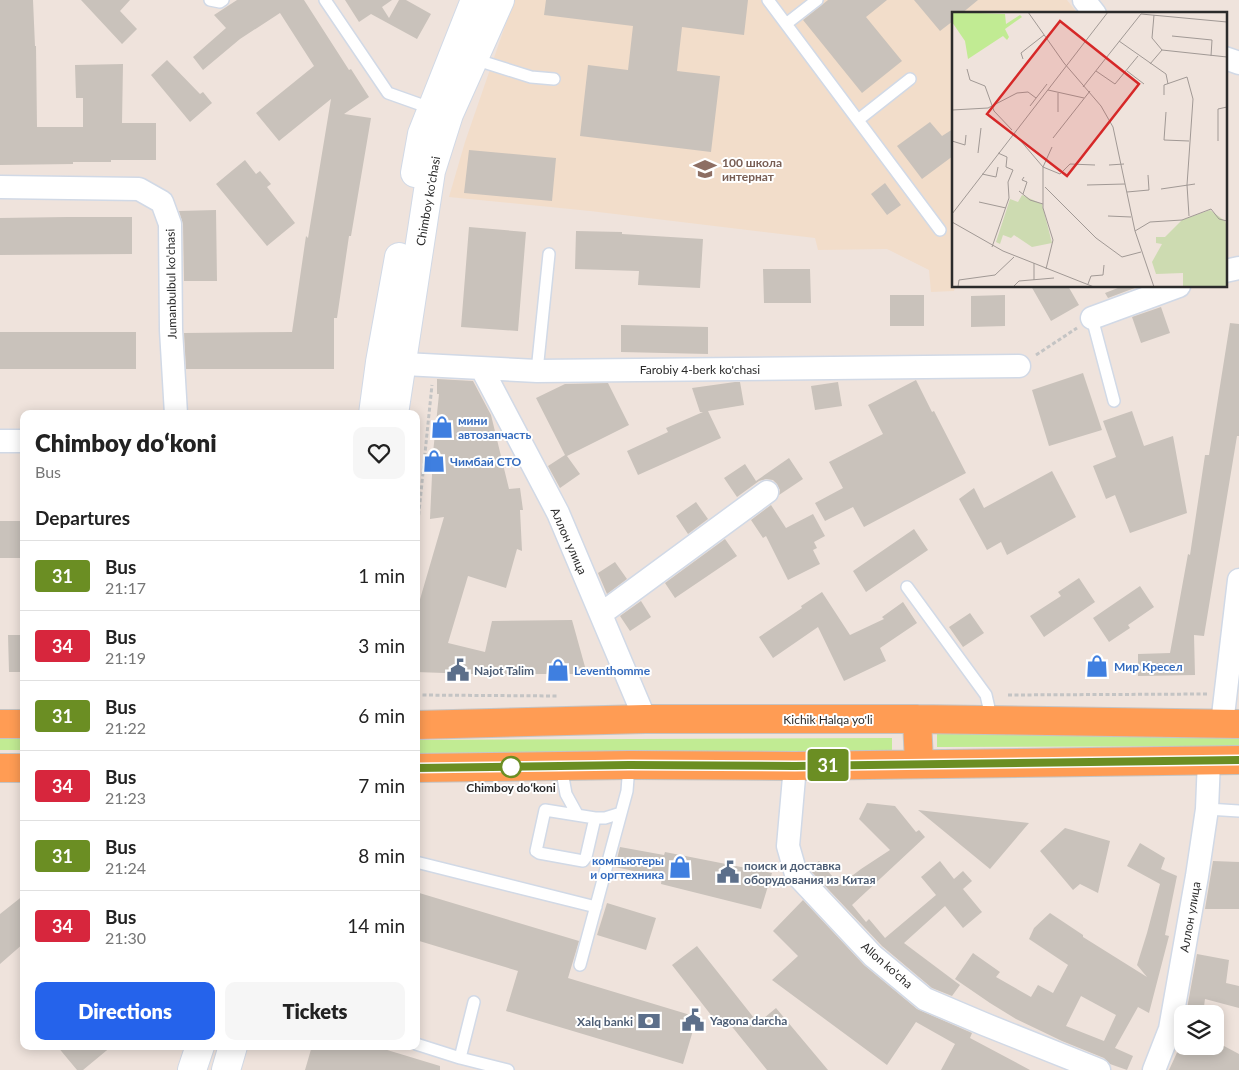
<!DOCTYPE html>
<meta charset="utf-8">
<style>
:root{--surface:#fff;--page:#f6f6f6;--text:#222;--muted:#767676;--line:#e0e0e0;--accent:#2563eb}
body{margin:0;font-family:Lato,sans-serif;background:var(--page);color:var(--text);height:100vh;display:flex;flex-direction:column;font-size:19px;white-space:nowrap}
*{box-sizing:border-box;margin:0}
p{font-size:16px;color:var(--muted)}
.icon{flex:none;width:28px;height:28px;fill:none;stroke:currentColor;stroke-width:2;stroke-linecap:round;stroke-linejoin:round}
.map{position:relative;flex:1;overflow:hidden}
.side{position:absolute;left:20px;top:410px;width:400px;height:640px;display:flex;flex-direction:column;background:var(--surface);border-radius:10px;box-shadow:0 2px 12px #0003}
.side>*{flex:none}
.badge{padding:0 10px;border-radius:4px;font-size:18px;line-height:32px}
.buttons{position:absolute;left:1174px;top:1005px;display:grid;gap:10px}
.buttons a{display:grid;place-items:center;width:50px;height:50px;border-radius:10px;background:var(--surface);box-shadow:0 2px 12px #0003;font-size:25px}
.map>.badge{position:absolute;translate:-50% -50%;box-shadow:0 0 0 2px #fff}
h2{padding:0 15px;font-size:19px;line-height:45px}
.round{display:grid;place-items:center;flex:none;width:52px;height:52px;border-radius:10px;background:var(--page)}
.headline{display:flex;align-items:center;justify-content:space-between;height:85px;padding:0 15px}
h1{font-size:24px;font-weight:800;line-height:38px}
.action{display:flex;gap:10px;margin-top:auto;padding:10px 15px}
.action a{flex:1;height:58px;border-radius:10px;background:var(--accent);color:#fff;font-size:20px;font-weight:800;line-height:58px;text-align:center}
.action a+a{background:var(--page);color:var(--text)}
ul{padding:0;list-style:none}
li{display:flex;align-items:center;gap:15px;height:70px;padding:0 15px;border-top:1px solid var(--line)}
li div{flex:1}
li b{display:block;font-size:19px}
li em{font-style:normal}
li .badge{min-width:55px;font-weight:700;text-align:center}
.map>svg:first-child{display:block}
.education{fill:#f2ddca}
.green{fill:#c1eb93}
.building{fill:#c9c2bb;fill-rule:evenodd}
.lines{fill:none;stroke-linecap:round;stroke-linejoin:round}
.service-casing{stroke:#d1d9e6;stroke-width:14}
.minor-casing{stroke:#d1d9e6;stroke-width:25}
.secondary-casing{stroke:#d1d9e6;stroke-width:30}
.trunk-casing{stroke:#c4c4c4;stroke-width:30}
.path{stroke:#c4c4c4;stroke-width:3;stroke-dasharray:4 2.5;stroke-linecap:butt}
.service{stroke:#fff;stroke-width:11}
.minor{stroke:#fff;stroke-width:22}
.secondary{stroke:#fff;stroke-width:28}
.trunk{stroke:#ff9c54;stroke-width:28}
.line-casing{stroke:#fff;stroke-width:11}
.line{stroke:#6b8e23;stroke-width:8}
.stop-dot{fill:#fff;stroke:#6b8e23;stroke-width:2.5}
.labels{text-anchor:middle;dominant-baseline:central;stroke-width:4;stroke-linejoin:round;paint-order:stroke}
.education-label{font-size:12px;font-weight:bold;fill:#785e54;stroke:#fff;text-anchor:start}
.street-label{font-size:12px;fill:#2b2b2b;stroke:#fff}
.shop-label{font-size:12px;font-weight:bold;fill:#366cbe;stroke:#fff;text-anchor:start}
.service-label{font-size:12px;font-weight:bold;fill:#4e5e75;stroke:#fff;text-anchor:start}
.stop-label{font-size:12px;font-weight:bold;fill:#2b2b2b;stroke:#fff}
.inset-road{fill:none;stroke:#a19995;stroke-width:1}
.view{fill:#d62828;fill-opacity:0.15;stroke:#d62828;stroke-width:2.5}
.inset-edge{fill:none;stroke:#2b2b2b;stroke-width:2.5}
</style>
<div class="map">
<svg width="1239" height="1070" viewBox="0 0 1239 1070">
<rect width="100%" height="100%" fill="#efe3dc"/>
<path class="education" d="M 514,0 L 1067,0 L 1078,14 L 953,14 L 953,286 L 956,286 L 954,291 L 931,292 L 929,270 L 887,249 L 818,250 L 815,238 L 590,211 L 449,197 L 465,142 Z"/>
<path class="green" d="M 1239,733 L 1239,746 L 937,747 L 937,734 Z
M 0,737 L 24,737 L 24,750 L 0,750 Z
M 892,738 L 892,751 L 416,753 L 416,740 Z"/>
<path class="building" d="M 0,0 L 33,0 L 35,46 L 36,46 L 37,127 L 83,127 L 83,98 L 76,98 L 75,65 L 123,64 L 122,123 L 156,123 L 156,160 L 111,160 L 111,162 L 73,162 L 73,164 L 0,165 Z
M 81,0 L 130,0 L 120,11 L 137,29 L 122,44 Z
M 237,0 L 304,0 L 349,70 L 351,69 L 369,97 L 344,114 L 371,118 L 351,236 L 349,236 L 337,318 L 334,318 L 334,369 L 186,369 L 184,333 L 292,332 L 306,236 L 308,238 L 331,99 L 279,141 L 256,113 L 314,66 L 280,13 L 240,39 L 203,70 L 193,57 L 226,28 L 214,15 Z
M 345,0 L 392,0 L 382,7 L 389,18 L 399,0 L 406,0 L 431,14 L 417,39 L 371,14 L 359,22 Z
M 546,0 L 748,0 L 744,35 L 682,27 L 677,71 L 720,76 L 711,152 L 580,136 L 588,65 L 628,70 L 633,26 L 544,15 Z
M 828,0 L 887,0 L 866,17 L 902,61 L 862,93 L 803,20 Z
M 914,0 L 978,0 L 961,14 L 953,14 L 953,21 L 940,31 Z
M 167,60 L 200,94 L 203,92 L 212,103 L 190,122 L 151,75 Z
M 930,122 L 942,136 L 953,129 L 953,156 L 922,179 L 897,146 Z
M 469,150 L 556,158 L 552,201 L 464,193 Z
M 245,160 L 256,174 L 260,171 L 271,184 L 267,187 L 295,223 L 267,246 L 216,184 Z
M 885,183 L 901,205 L 887,215 L 871,194 Z
M 216,210 L 217,281 L 184,281 L 183,224 L 179,211 Z
M 67,217 L 132,217 L 132,254 L 0,255 L 0,218 Z
M 469,227 L 526,232 L 518,331 L 461,327 Z
M 576,231 L 622,232 L 622,234 L 703,239 L 700,288 L 638,285 L 639,271 L 575,269 Z
M 763,269 L 810,269 L 811,303 L 764,303 Z
M 1031,286 L 1068,286 L 1079,305 L 1051,321 Z
M 1123,286 L 1140,286 L 1108,298 L 1105,293 Z
M 890,295 L 924,295 L 924,326 L 890,326 Z
M 1005,295 L 1005,326 L 971,327 L 971,296 Z
M 1161,307 L 1170,333 L 1141,343 L 1132,317 Z
M 1230,323 L 1239,324 L 1239,436 L 1237,436 L 1204,636 L 1194,635 L 1195,675 L 1138,676 L 1138,654 L 1170,653 L 1188,554 L 1190,555 L 1205,455 L 1209,455 Z
M 621,325 L 708,327 L 708,354 L 621,352 Z
M 0,332 L 136,332 L 136,369 L 0,369 Z
M 1083,373 L 1102,430 L 1049,446 L 1032,390 Z
M 437,379 L 473,381 L 491,415 L 509,489 L 520,488 L 523,510 L 520,510 L 522,551 L 517,549 L 506,588 L 468,576 L 448,643 L 485,652 L 492,621 L 572,620 L 587,674 L 473,674 L 416,672 L 416,613 L 444,517 L 430,519 L 433,453 L 439,394 L 437,394 Z
M 916,380 L 932,412 L 934,411 L 966,473 L 864,527 L 853,507 L 825,521 L 815,503 L 843,488 L 829,462 L 883,434 L 868,405 Z
M 735,382 L 740,382 L 744,405 L 708,411 L 721,438 L 638,475 L 627,451 L 668,432 L 666,428 L 703,412 L 700,412 L 692,388 Z
M 838,382 L 842,406 L 815,410 L 811,386 Z
M 608,383 L 629,425 L 567,456 L 580,474 L 560,488 L 548,466 L 565,455 L 536,398 L 565,384 Z
M 1132,411 L 1144,446 L 1173,436 L 1187,513 L 1130,533 L 1115,495 L 1106,499 L 1093,466 L 1116,457 L 1103,421 Z
M 789,458 L 803,479 L 779,495 L 780,490 L 777,484 L 773,480 L 766,479 L 759,481 L 737,497 L 724,478 L 745,464 L 756,481 Z
M 1052,471 L 1076,517 L 1007,555 L 1001,542 L 987,550 L 959,499 L 974,488 L 984,508 Z
M 696,502 L 708,519 L 688,534 L 676,516 Z
M 771,505 L 786,528 L 813,514 L 825,536 L 814,542 L 817,548 L 813,550 L 820,564 L 788,580 L 766,536 L 763,538 L 751,520 Z
M 0,521 L 24,521 L 24,558 L 0,558 Z
M 914,529 L 928,550 L 866,592 L 853,571 Z
M 725,539 L 737,556 L 675,598 L 665,583 Z
M 615,562 L 627,579 L 607,594 L 598,573 Z
M 1079,578 L 1095,602 L 1044,637 L 1030,616 L 1061,596 L 1058,592 Z
M 1140,586 L 1154,607 L 1128,625 L 1130,628 L 1109,642 L 1093,618 Z
M 822,592 L 850,635 L 884,619 L 882,617 L 903,602 L 917,623 L 880,648 L 886,661 L 844,681 L 818,627 L 773,658 L 759,637 L 802,608 L 801,606 Z
M 641,601 L 651,617 L 630,631 L 620,616 Z
M 970,613 L 984,633 L 963,647 L 949,627 Z
M 8,635 L 24,635 L 24,672 L 9,672 Z
M 867,803 L 895,806 L 916,832 L 919,830 L 925,837 L 852,905 L 866,922 L 869,919 L 885,938 L 936,895 L 921,877 L 940,861 L 954,879 L 963,871 L 972,881 L 963,889 L 982,912 L 963,928 L 945,906 L 904,943 L 960,985 L 952,996 L 932,988 L 882,946 L 809,869 L 819,861 L 840,885 L 861,869 L 890,850 L 859,819 Z
M 918,810 L 1029,823 L 990,869 Z
M 1065,828 L 1110,841 L 1098,893 L 1080,884 L 1073,890 L 1040,851 Z
M 1140,843 L 1165,858 L 1161,869 L 1177,876 L 1165,935 L 1169,936 L 1149,1013 L 1138,1007 L 1115,1048 L 1133,1056 L 1127,1070 L 1110,1064 L 1104,1058 L 1062,1041 L 1016,1019 L 990,1003 L 955,979 L 973,953 L 1000,972 L 996,977 L 1031,997 L 1038,985 L 1053,993 L 1068,965 L 1029,939 L 1034,928 L 1050,913 L 1083,935 L 1083,937 L 1147,977 L 1137,965 L 1147,933 L 1160,884 L 1127,866 ZM 1081,996 L 1116,1015 L 1104,1041 L 1066,1026 Z
M 620,847 L 664,855 L 665,852 L 772,873 L 761,909 L 661,884 L 662,877 L 615,867 Z
M 1213,861 L 1239,862 L 1239,909 L 1205,909 Z
M 416,892 L 579,941 L 568,978 L 697,1017 L 683,1064 L 506,1011 L 518,971 L 416,940 Z
M 24,895 L 24,943 L 0,964 L 0,914 Z
M 803,900 L 864,965 L 917,1009 L 972,1033 L 970,1038 L 1030,1070 L 941,1070 L 955,1044 L 916,1022 L 887,1065 L 772,980 L 798,956 L 773,931 Z
M 607,903 L 656,918 L 646,950 L 597,935 Z
M 697,946 L 758,1023 L 776,1008 L 828,1070 L 767,1070 L 725,1018 L 718,1024 L 672,965 Z
M 1197,954 L 1229,960 L 1226,983 L 1239,986 L 1239,1008 L 1205,999 L 1203,1014 L 1186,1014 Z
M 57,1046 L 112,1046 L 83,1070 L 77,1070 Z
M 312,1046 L 374,1046 L 440,1066 L 440,1070 L 305,1070 Z
M 1180,1046 L 1224,1046 L 1239,1054 L 1239,1070 L 1169,1070 Z"/>
<g class="lines">
<defs>
<path id="service" d="M 210,0 L 220,2 L 223,0
M 325,0 L 388,93 L 433,109
M 768,0 L 940,230
M 786,24 L 817,0
M 474,59 L 531,77 L 554,79
M 858,120 L 910,79
M 1092,318 L 1114,401
M 537,371 L 549,254
M 907,587 L 986,695 L 992,721
M 561,766 L 566,794 L 577,814
M 1207,809 L 1239,811
M 595,818 L 586,857 L 583,861 L 539,853 L 536,851 L 545,810 L 595,818 L 605,818 L 621,813
M 416,862 L 596,907
M 580,965 L 627,791 L 629,765
M 416,1044 L 460,1058 L 474,1002
M 460,1058 L 508,1070"/>
<path id="minor" d="M 1084,0 L 1095,14
M 1225,58 L 1239,63
M 0,187 L 139,189 L 162,202 L 170,224 L 171,330 L 176,414
M 1225,271 L 1239,268
M 1092,318 L 1179,286
M 385,363 L 537,371 L 1019,366
M 482,369 L 558,513 L 645,719
M 0,441 L 24,441
M 601,614 L 767,492
M 1222,724 L 1239,580
M 795,766 L 788,846 L 796,874 L 873,956 L 925,999 L 984,1024 L 1099,1070
M 1154,1070 L 1170,1029 L 1197,876 L 1207,809 L 1209,760"/>
<path id="secondary" d="M 415,173 L 422,134 L 475,0
M 373,414 L 380,362 L 399,257
M 394,414 L 431,171 L 449,114 L 500,0
M 192,1070 L 200,1046
M 226,1070 L 233,1046"/>
<path id="trunk" d="M 917,719 L 919,763
M 0,724 L 24,724
M 416,725 L 645,719 L 917,719 L 1239,724
M 0,768 L 24,768
M 416,768 L 629,765 L 795,766 L 1239,760"/>
</defs>
<use href="#service" class="service-casing"/>
<use href="#minor" class="minor-casing"/>
<use href="#secondary" class="secondary-casing"/>
<use href="#trunk" class="trunk-casing"/>
<path class="path" d="M 1036,355 L 1077,328
M 416,541 L 432,385
M 416,695 L 559,696
M 1008,695 L 1207,694"/>
<use href="#service" class="service"/>
<use href="#minor" class="minor"/>
<use href="#secondary" class="secondary"/>
<use href="#trunk" class="trunk"/>
</g>
<g class="lines">
<defs>
<path id="line" d="M 416,768 L 629,765 L 795,766 L 1239,760"/>
</defs>
<use href="#line" class="line-casing"/>
<use href="#line" class="line"/>
</g>
<defs>
<symbol id="school-bare" viewBox="-9 -9 18 18"><path d="M0-5L7-2L0 1L-7-2ZM-4 1L0 2.5L4 1V4Q0 6-4 4Z" fill="#8d6e63" stroke="#fff" stroke-width="2.5" paint-order="stroke"/></symbol>
<symbol id="shop-bare" viewBox="-9 -9 18 18"><path d="M-5-2.5h2.3a2.7 3.5 0 0 1 5.4 0H5L5.5 6h-11ZM-1.5-2.5h3a1.5 2.3 0 0 0-3 0Z" fill="#3f7fe0" stroke="#fff" stroke-width="2.5" paint-order="stroke"/></symbol>
<symbol id="civic-bare" viewBox="-9 -9 18 18"><path d="M-.6-6.5H3V-4.5H.6V-3L4-1V1h2V6H-6V1h2V-1L-.6-3ZM-1.2 2.5V6h2.4V2.5Z" fill="#5c6f8a" stroke="#fff" stroke-width="2.5" paint-order="stroke"/></symbol>
<symbol id="bank-bare" viewBox="-9 -9 18 18"><path d="M-6-4H6V4H-6ZM0-2.3a2.3 2.3 0 1 0 0 4.6a2.3 2.3 0 1 0 0-4.6Z" fill="#5c6f8a" stroke="#fff" stroke-width="2.5" paint-order="stroke"/></symbol>
</defs>
<g fill-rule="evenodd">
<use href="#school-bare" x="689" y="153" width="32" height="32"/>
<use href="#shop-bare" x="426" y="411" width="32" height="32"/>
<use href="#shop-bare" x="418" y="445" width="32" height="32"/>
<use href="#shop-bare" x="1081" y="650" width="32" height="32"/>
<use href="#civic-bare" x="442" y="654" width="32" height="32"/>
<use href="#shop-bare" x="542" y="654" width="32" height="32"/>
<use href="#shop-bare" x="664" y="851" width="32" height="32"/>
<use href="#civic-bare" x="712" y="856" width="32" height="32"/>
<use href="#civic-bare" x="677" y="1004" width="32" height="32"/>
<use href="#bank-bare" x="633" y="1005" width="32" height="32"/>
</g>
<circle class="stop-dot" cx="511" cy="767" r="10"/>
<g class="labels">
<g class="education-label">
<text x="722" y="162">100 школа<tspan x="722" dy="14">интернат</tspan></text>
</g>
<g class="street-label">
<text transform="translate(428 201) rotate(-80)">Chimboy ko'chasi</text>
<text transform="translate(171 284) rotate(-91)">Jumanbulbul ko'chasi</text>
<text x="700" y="369">Farobiy 4-berk ko'chasi</text>
<text transform="translate(569 541) rotate(66)">Аллон улица</text>
<text x="828" y="719">Kichik Halqa yo'li</text>
<text transform="translate(1190 917) rotate(-80)">Аллон улица</text>
<text transform="translate(887 965) rotate(41)">Allon ko'cha</text>
</g>
<g class="shop-label">
<text x="458" y="420">мини<tspan x="458" dy="14">автозапчасть</tspan></text>
<text x="450" y="461">Чимбай СТО</text>
<text x="1114" y="666">Мир Кресел</text>
<text x="574" y="670">Leventhomme</text>
<text x="664" y="860" text-anchor="end">компьютеры<tspan x="664" dy="14">и оргтехника</tspan></text>
</g>
<g class="service-label">
<text x="474" y="670">Najot Talim</text>
<text x="744" y="865">поиск и доставка<tspan x="744" dy="14">оборудования из Китая</tspan></text>
<text x="710" y="1020">Yagona darcha</text>
<text x="633" y="1021" text-anchor="end">Xalq banki</text>
</g>
<g class="stop-label">
<text x="511" y="787">Chimboy doʻkoni</text>
</g>
</g>
<g transform="translate(952 12)">
<rect width="275" height="275" fill="#efe3dc"/>
<path d="M 0,0 L 53,2 L 54,12 L 68,3 L 70,5 L 53,17 L 57,25 L 55,28 L 51,24 L 16,47 L 13,29 L 0,10 Z" fill="#c1eb93"/>
<path d="M 70,183 L 90,192 L 100,231 L 80,235 L 62,223 L 59,226 L 51,223 L 48,232 L 44,230 L 58,187 L 66,190 ZM 258,198 L 273,209 L 275,215 L 275,275 L 231,275 L 231,261 L 204,262 L 200,250 L 210,232 L 204,231 L 204,225 L 213,225 L 230,208 Z" fill="#cddbb1"/>
<path class="inset-road" d="M 76,0 L 112,51 L 149,94 L 161,115 L 183,219 L 202,275M 202,3 L 200,26 L 210,38M 220,24 L 260,28 L 259,44M 167,29 L 214,62 L 216,72M 210,38 L 275,45M 71,47 L 69,41 L 92,23M 198,52 L 210,38M 15,57 L 18,68 L 33,74 L 42,99 L 60,118M 144,59 L 163,72 L 186,44M 175,59 L 192,72M 131,75 L 189,2 L 275,10M 96,78 L 132,86M 212,83 L 212,73 L 235,65 L 241,87 L 235,173 L 237,204M 78,94 L 95,72M 0,98 L 36,96 L 65,81 L 76,80 L 84,86M 106,100 L 106,81M 214,100 L 212,128 L 237,129M 62,121 L 91,155 L 91,196 L 101,228 L 94,257M 101,126 L 138,79M 0,129 L 13,133 L 14,123M 266,129 L 266,97 L 275,95M 100,135 L 91,155 L 108,162 L 118,152 L 143,153M 26,141 L 29,116M 157,153 L 172,152M 30,162 L 44,165 L 46,155M 135,173 L 173,172M 93,175 L 144,226 L 170,245 L 189,240M 209,177 L 243,172M 67,179 L 78,188 L 91,192M 175,180 L 197,178 L 196,163M 71,182 L 75,170 L 70,168 L 72,165M 27,190 L 54,196M 0,202 L 156,0M 156,204 L 179,205M 0,210 L 51,239 L 142,275M 183,219 L 198,210 L 230,208 L 259,197 L 267,207 L 275,209M 40,235 L 57,186 L 56,170 L 61,158 L 54,155 L 55,145 L 46,141M 82,268 L 82,251M 136,272 L 139,264 L 151,263 L 152,253M 6,275 L 7,268 L 43,263 L 62,245M 61,275 L 67,269 L 102,266"/>
<path class="view" d="M 108,9 L 187,72 L 115,164 L 35,102 Z"/>
<rect width="275" height="275" class="inset-edge"/>
</g>
</svg>
<div class="buttons">
<a><svg class="icon" aria-label="layers" viewBox="0 0 24 24"><path d="M12 4l9 5-9 5-9-5zM3 14l9 5 9-5"/></svg></a>
</div>
<b class="badge" style="left:828px;top:765px;background:#6b8e23;color:#fff">31</b>
<section class="side">
<div class="headline"><div><h1>Chimboy doʻkoni</h1><p>Bus</p></div><a class="round"><svg class="icon" aria-label="heart" viewBox="0 0 24 24"><path d="M12 20l-8-8c-3-5 5-10 8-4 3-6 11-1 8 4z"/></svg></a></div>
<h2>Departures</h2>
<ul>
<li><span class="badge" style="background:#6b8e23;color:#fff">31</span><div><b>Bus</b><p>21:17</p></div><em>1 min</em></li>
<li><span class="badge" style="background:#d7263d;color:#fff">34</span><div><b>Bus</b><p>21:19</p></div><em>3 min</em></li>
<li><span class="badge" style="background:#6b8e23;color:#fff">31</span><div><b>Bus</b><p>21:22</p></div><em>6 min</em></li>
<li><span class="badge" style="background:#d7263d;color:#fff">34</span><div><b>Bus</b><p>21:23</p></div><em>7 min</em></li>
<li><span class="badge" style="background:#6b8e23;color:#fff">31</span><div><b>Bus</b><p>21:24</p></div><em>8 min</em></li>
<li><span class="badge" style="background:#d7263d;color:#fff">34</span><div><b>Bus</b><p>21:30</p></div><em>14 min</em></li>
</ul>
<div class="action"><a>Directions</a><a>Tickets</a></div>
</section>
</div>
